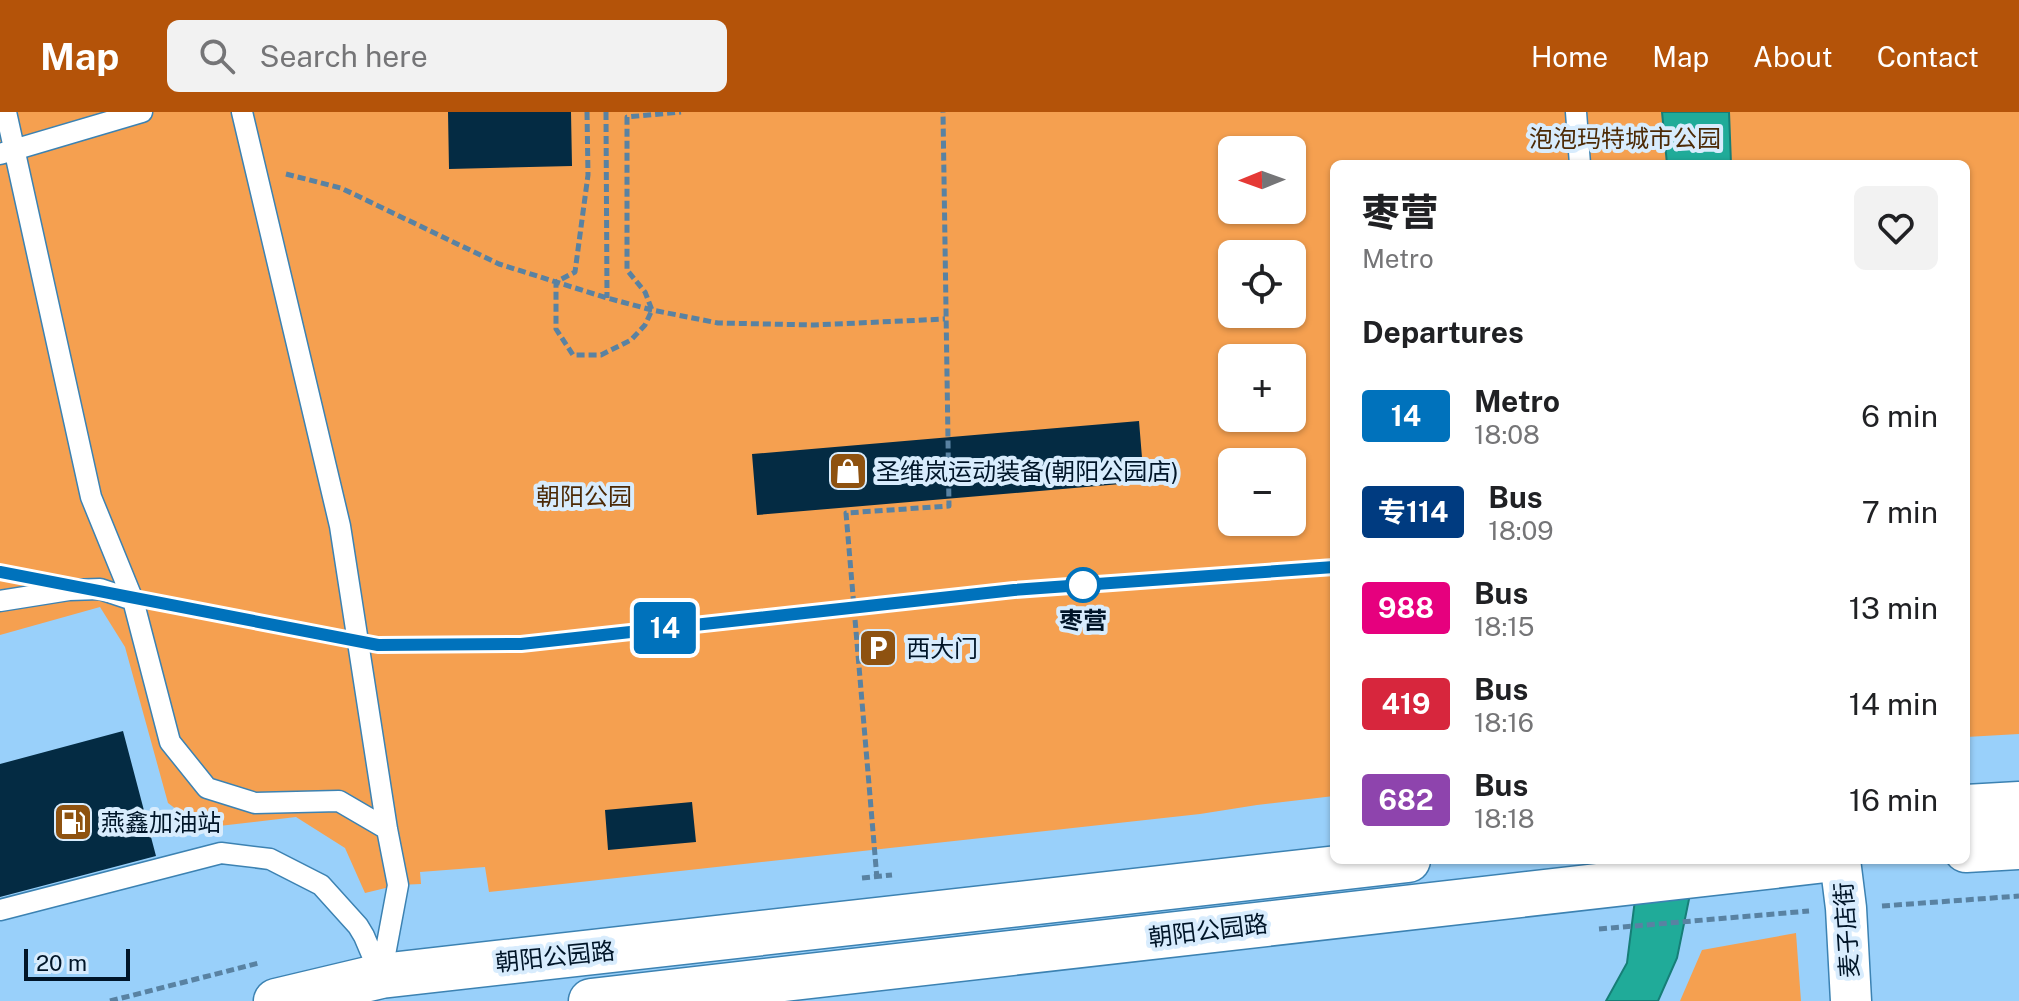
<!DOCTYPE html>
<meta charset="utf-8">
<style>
:root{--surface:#fff;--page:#f2f2f2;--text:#202124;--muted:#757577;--accent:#b45309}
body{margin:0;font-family:"Public Sans","Noto Sans SC",sans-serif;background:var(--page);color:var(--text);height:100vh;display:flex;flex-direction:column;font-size:30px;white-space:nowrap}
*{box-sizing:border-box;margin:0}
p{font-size:26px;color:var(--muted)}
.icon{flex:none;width:44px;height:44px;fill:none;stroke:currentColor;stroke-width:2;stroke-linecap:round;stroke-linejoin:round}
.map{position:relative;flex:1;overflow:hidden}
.sheet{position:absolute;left:1330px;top:48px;width:640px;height:704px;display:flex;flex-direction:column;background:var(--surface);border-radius:12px;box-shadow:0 2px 6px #0004}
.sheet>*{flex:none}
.badge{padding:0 16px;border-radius:6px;font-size:28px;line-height:52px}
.needle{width:52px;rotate:269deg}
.fabs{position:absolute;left:1218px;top:24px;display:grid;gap:16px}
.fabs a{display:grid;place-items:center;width:88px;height:88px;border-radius:12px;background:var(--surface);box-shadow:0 2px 6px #0004;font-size:40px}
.scale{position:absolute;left:24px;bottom:20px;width:106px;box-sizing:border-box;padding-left:8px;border:4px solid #001528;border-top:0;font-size:22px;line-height:28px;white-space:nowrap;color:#001528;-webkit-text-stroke:6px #d8ecfd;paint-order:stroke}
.map>.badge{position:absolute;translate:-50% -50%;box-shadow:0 0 0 4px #fff}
h2{padding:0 32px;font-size:30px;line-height:72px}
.round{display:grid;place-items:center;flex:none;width:84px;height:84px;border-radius:12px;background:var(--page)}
.headline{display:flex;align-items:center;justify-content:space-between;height:136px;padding:0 32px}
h1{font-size:38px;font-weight:800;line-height:60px}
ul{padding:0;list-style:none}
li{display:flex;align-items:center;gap:24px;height:96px;padding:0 32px}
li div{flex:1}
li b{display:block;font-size:30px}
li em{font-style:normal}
li .badge{min-width:88px;font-weight:700;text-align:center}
header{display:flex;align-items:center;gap:48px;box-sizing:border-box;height:112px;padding:0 40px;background:var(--accent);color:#fff}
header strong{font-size:38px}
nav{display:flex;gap:44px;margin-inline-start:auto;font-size:28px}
.search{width:560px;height:72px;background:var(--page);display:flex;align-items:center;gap:20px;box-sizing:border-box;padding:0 28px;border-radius:12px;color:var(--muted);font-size:30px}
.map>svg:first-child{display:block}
.green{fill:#f5a050;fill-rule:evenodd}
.water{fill:#20ab99;stroke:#167e77;stroke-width:2}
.building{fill:#042b43}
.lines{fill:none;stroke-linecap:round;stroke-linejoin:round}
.service-casing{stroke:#3c82b2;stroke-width:23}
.minor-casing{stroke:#3c82b2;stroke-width:43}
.secondary-casing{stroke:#3c82b2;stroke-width:47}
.path{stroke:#5982a2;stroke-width:5;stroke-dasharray:8 4;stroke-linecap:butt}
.service{stroke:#fff;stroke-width:20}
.minor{stroke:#fff;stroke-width:40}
.secondary{stroke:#fff;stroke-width:44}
.line-casing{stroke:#fff;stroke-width:18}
.line{stroke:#0072bc;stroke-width:12}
.stop-dot{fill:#fff;stroke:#0072bc;stroke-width:4}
.labels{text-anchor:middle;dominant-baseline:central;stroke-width:8;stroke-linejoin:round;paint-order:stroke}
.park-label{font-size:24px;fill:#4c2a06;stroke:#d8ecfd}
.poi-label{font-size:24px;fill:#001528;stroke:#d8ecfd;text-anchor:start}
.stop-label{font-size:24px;font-weight:bold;fill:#001528;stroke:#d8ecfd}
.street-label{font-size:24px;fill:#001528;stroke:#d8ecfd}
</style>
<header>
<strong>Map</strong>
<div class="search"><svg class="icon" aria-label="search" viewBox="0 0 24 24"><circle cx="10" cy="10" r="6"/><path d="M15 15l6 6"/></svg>Search here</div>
<nav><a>Home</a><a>Map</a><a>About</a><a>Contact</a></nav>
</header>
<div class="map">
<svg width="2019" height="889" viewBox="0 0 2019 889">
<rect width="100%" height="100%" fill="#99d0fa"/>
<path class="green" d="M 0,0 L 2019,0 L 2019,622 L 1966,625 L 1966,52 L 1334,52 L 1334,684 L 1257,693 L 1200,702 L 489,780 L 485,755 L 420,760 L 421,772 L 398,773 L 365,781 L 345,736 L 296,705 L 219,714 L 189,707 L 168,691 L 125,535 L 100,495 L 0,523 ZM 1232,38 L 1292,38 L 1292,98 L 1232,98 ZM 1232,142 L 1292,142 L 1292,202 L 1232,202 ZM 1232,246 L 1292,246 L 1292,306 L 1232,306 ZM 1232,350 L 1292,350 L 1292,410 L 1232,410 Z
M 1796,821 L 1801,889 L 1680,889 L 1702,838 Z"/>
<path class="water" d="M 1662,0 L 1729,0 L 1731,52 L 1667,52 Z
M 1640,748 L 1697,748 L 1677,846 L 1658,889 L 1606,889 L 1627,851 Z"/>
<path class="building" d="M 448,0 L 571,0 L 572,54 L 449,57 Z
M 1139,309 L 1144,370 L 757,403 L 752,342 Z
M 123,619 L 156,744 L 0,785 L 0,652 Z
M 692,690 L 696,730 L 608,738 L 605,698 Z"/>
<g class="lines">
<defs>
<path id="service" d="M 6,0 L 91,385 L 133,488
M 242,0 L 340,414 L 387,717 L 398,773 L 381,864
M 1576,0 L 1580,52
M 0,42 L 142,0
M 0,489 L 69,478 L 100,477 L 133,488 L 170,630 L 207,676 L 255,691 L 339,689 L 387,717
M 0,798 L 221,741 L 270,747 L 321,773 L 358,814 L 364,824 L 381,864"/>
<path id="minor" d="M 1840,748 L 1846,796 L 1851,889"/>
<path id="secondary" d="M 1966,695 L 2019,692
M 1966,738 L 2019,735
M 276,889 L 381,864 L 1408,748
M 591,889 L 1826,748"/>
</defs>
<use href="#service" class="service-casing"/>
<use href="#minor" class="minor-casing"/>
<use href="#secondary" class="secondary-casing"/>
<path class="path" d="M 587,0 L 588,63 L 575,160 L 556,170 L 556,217 L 573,243 L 601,243 L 631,228 L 645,213 L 652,198 L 645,180 L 627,158 L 627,5 L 681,0
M 606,0 L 607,186
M 286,62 L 341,76 L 499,152 L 607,186 L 652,198 L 718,211 L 814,213 L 945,207
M 862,766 L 892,763
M 877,767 L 846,401 L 949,394 L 943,0
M 1882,794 L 2019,784
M 1599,817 L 1809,799
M 110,889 L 259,851"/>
<use href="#service" class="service"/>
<use href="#minor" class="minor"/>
<use href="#secondary" class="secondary"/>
</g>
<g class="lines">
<defs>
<path id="line" d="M 0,460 L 378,533 L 521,532 L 1014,478 L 1334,455"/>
</defs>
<use href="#line" class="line-casing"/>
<use href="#line" class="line"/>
</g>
<defs>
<symbol id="shop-square" viewBox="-11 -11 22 22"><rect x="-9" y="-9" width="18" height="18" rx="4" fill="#8e5210" stroke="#d8ecfd"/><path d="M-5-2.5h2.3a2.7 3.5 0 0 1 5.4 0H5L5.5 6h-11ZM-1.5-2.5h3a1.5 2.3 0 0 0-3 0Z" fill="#fff"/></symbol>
<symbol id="parking-square" viewBox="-11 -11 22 22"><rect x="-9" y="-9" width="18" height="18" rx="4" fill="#8e5210" stroke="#d8ecfd"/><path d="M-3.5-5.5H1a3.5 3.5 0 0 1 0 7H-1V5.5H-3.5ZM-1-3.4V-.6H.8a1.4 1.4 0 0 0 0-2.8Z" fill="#fff"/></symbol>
<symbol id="fuel-square" viewBox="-11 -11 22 22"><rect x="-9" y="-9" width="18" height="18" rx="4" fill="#8e5210" stroke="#d8ecfd"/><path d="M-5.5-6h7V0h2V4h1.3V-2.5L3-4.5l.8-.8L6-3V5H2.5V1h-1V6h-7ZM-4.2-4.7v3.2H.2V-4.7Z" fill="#fff"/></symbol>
</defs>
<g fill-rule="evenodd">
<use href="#shop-square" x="826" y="337" width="44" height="44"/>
<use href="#parking-square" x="856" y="514" width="44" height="44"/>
<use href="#fuel-square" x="51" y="688" width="44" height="44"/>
</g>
<circle class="stop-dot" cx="1083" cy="473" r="16"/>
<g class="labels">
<g class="park-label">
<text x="1625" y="26">泡泡玛特城市公园</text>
<text x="584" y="384">朝阳公园</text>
</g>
<g class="poi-label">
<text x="876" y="359">圣维岚运动装备(朝阳公园店)</text>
<text x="906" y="536">西大门</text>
<text x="101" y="710">燕鑫加油站</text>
</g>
<g class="stop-label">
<text x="1083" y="508">枣营</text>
</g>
<g class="street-label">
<text transform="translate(1208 818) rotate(-7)">朝阳公园路</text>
<text transform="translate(1846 818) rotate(-94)">麦子店街</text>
<text transform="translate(555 844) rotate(-6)">朝阳公园路</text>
</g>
</g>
</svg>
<div class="fabs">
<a><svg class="needle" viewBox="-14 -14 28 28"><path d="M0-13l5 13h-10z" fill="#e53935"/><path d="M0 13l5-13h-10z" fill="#757577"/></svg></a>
<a><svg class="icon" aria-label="locate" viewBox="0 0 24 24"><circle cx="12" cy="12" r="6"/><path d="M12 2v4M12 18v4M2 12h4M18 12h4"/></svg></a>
<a>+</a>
<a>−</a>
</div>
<div class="scale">20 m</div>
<b class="badge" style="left:665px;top:516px;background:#0072bc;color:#fff">14</b>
<section class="sheet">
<div class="headline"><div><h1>枣营</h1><p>Metro</p></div><a class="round"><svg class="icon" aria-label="heart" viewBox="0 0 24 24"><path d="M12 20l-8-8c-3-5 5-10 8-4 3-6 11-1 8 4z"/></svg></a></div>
<h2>Departures</h2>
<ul>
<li><span class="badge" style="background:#0072bc;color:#fff">14</span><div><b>Metro</b><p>18:08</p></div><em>6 min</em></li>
<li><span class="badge" style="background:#003b80;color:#fff">专114</span><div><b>Bus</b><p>18:09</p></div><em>7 min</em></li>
<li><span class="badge" style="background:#e6007e;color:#fff">988</span><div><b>Bus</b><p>18:15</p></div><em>13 min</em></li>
<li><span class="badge" style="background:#d7263d;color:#fff">419</span><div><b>Bus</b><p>18:16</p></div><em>14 min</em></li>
<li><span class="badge" style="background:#8e44ad;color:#fff">682</span><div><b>Bus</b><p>18:18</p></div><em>16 min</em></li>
</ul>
</section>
</div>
